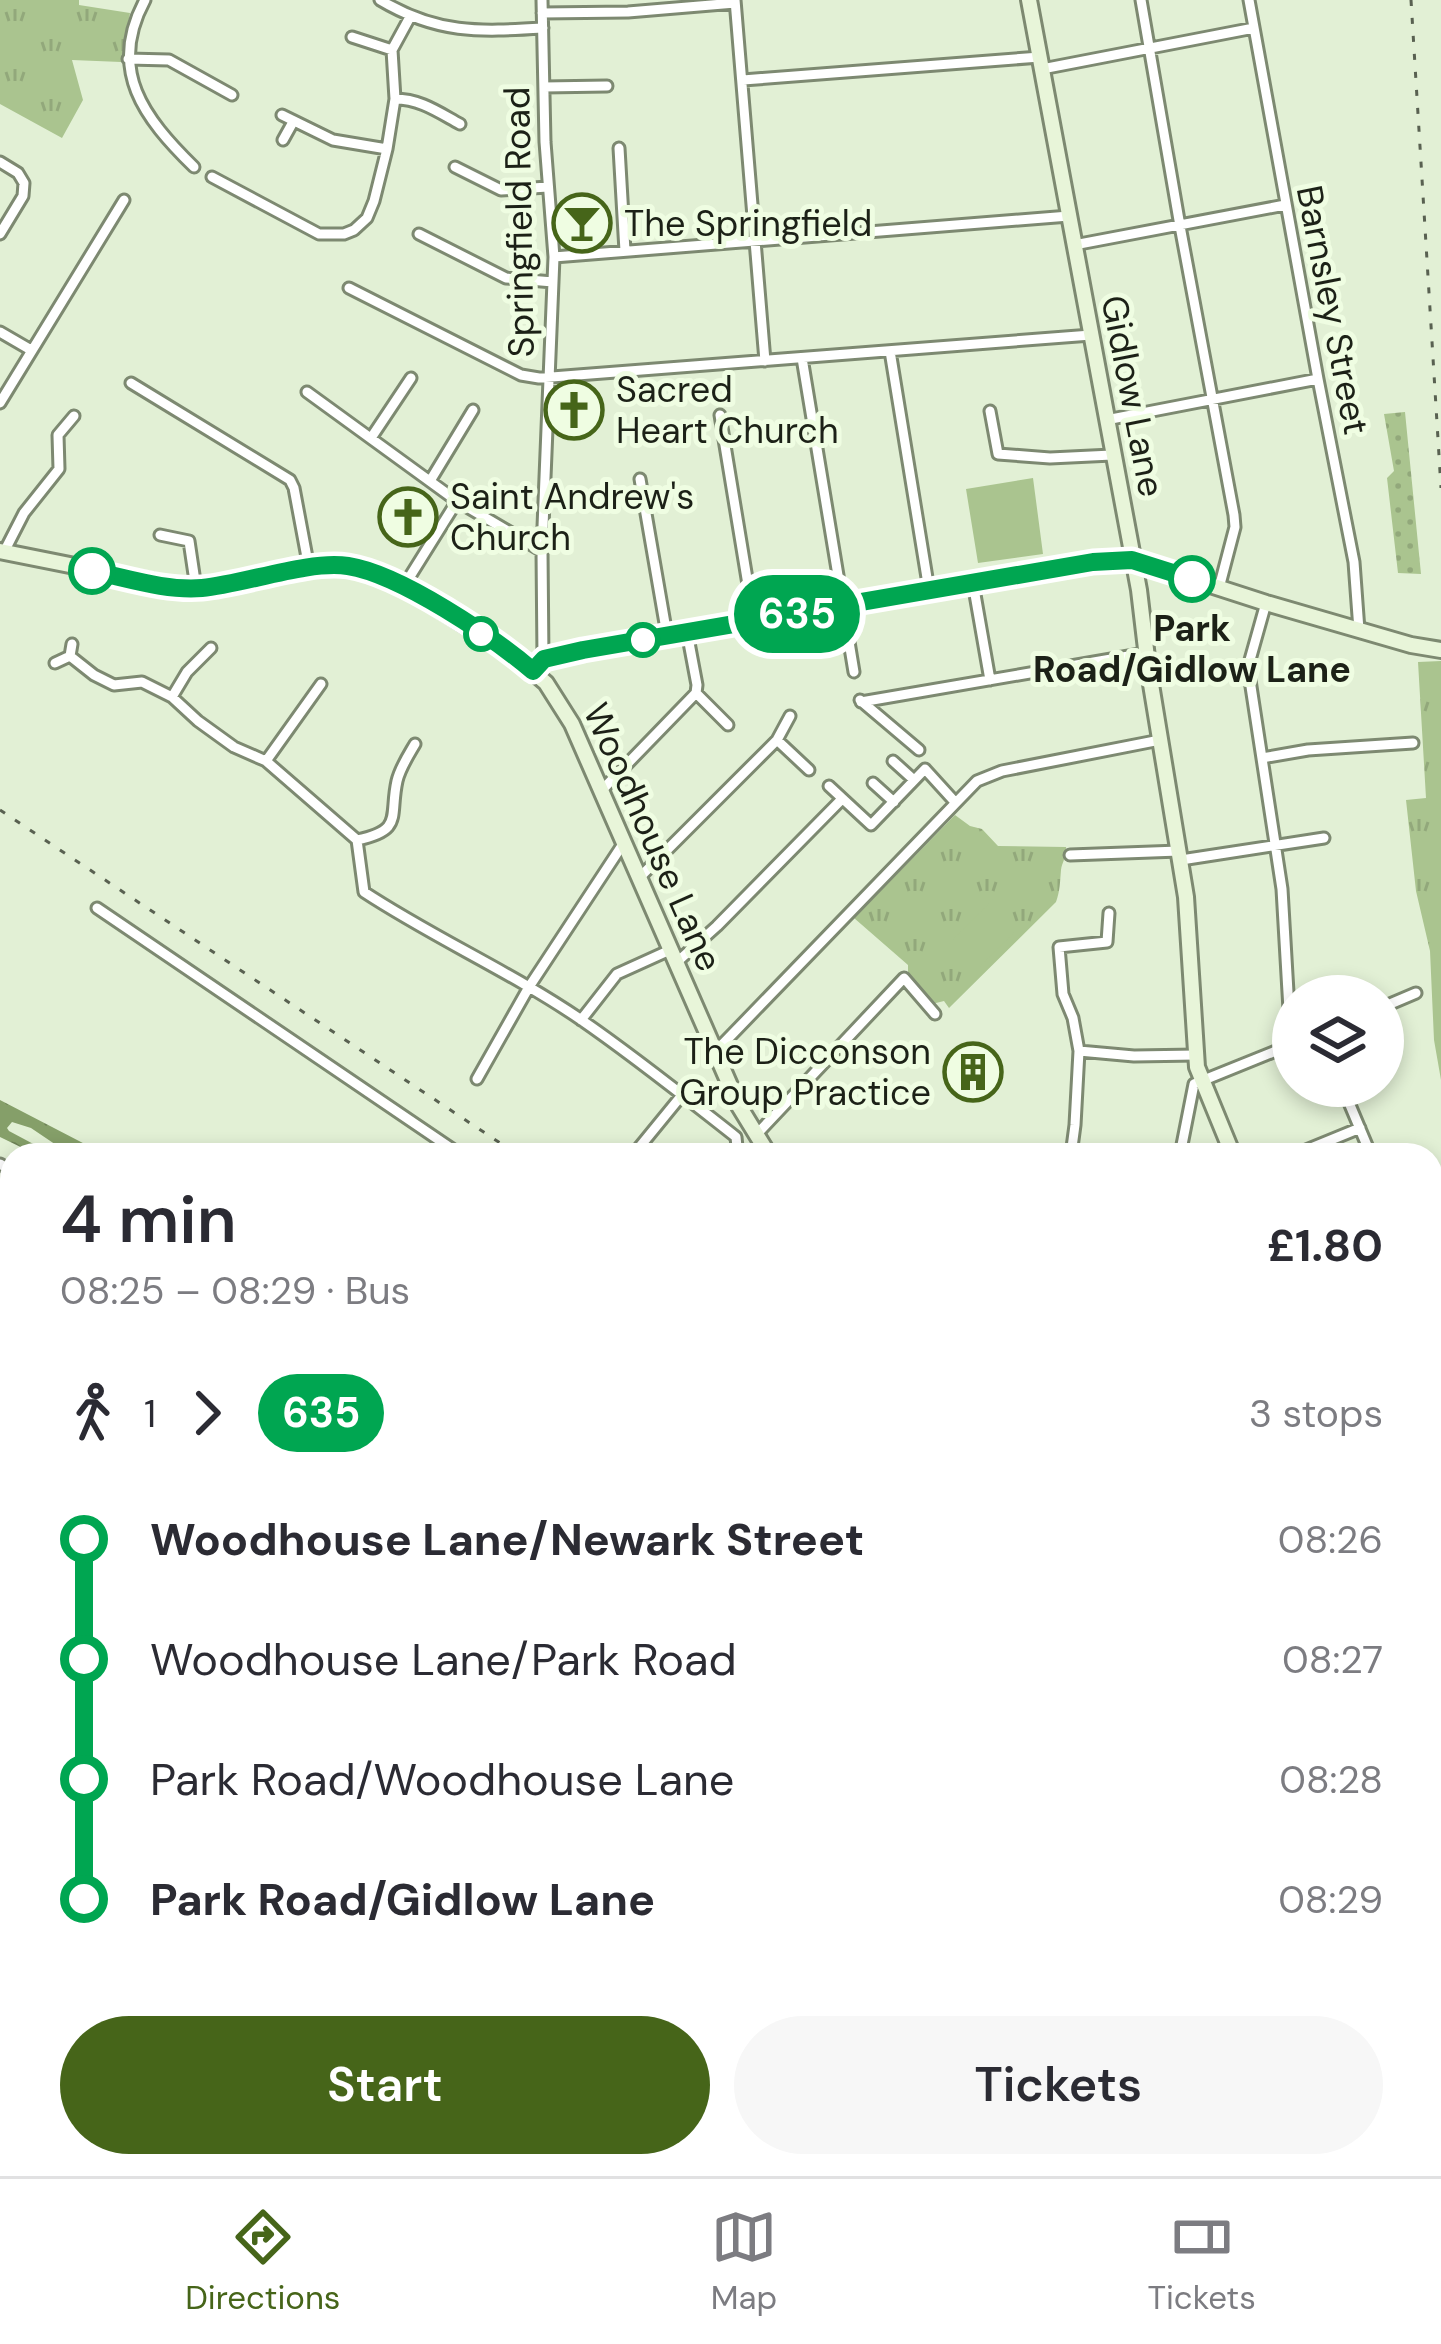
<!DOCTYPE html>
<meta charset="utf-8">
<style>
:root{--surface:#fff;--page:#f7f7f7;--text:#2b2b33;--muted:#7c7c81;--line:#e1e1e2;--accent:#466519}
body{margin:0;font-family:"DM Sans",sans-serif;background:var(--page);color:var(--text);height:100vh;display:flex;flex-direction:column;font-size:45px;white-space:nowrap}
*{box-sizing:border-box;margin:0}
p{font-size:39px;color:var(--muted)}
.icon{flex:none;width:66px;height:66px;fill:none;stroke:currentColor;stroke-width:2;stroke-linecap:round;stroke-linejoin:round}
.map{position:relative;flex:1;overflow:hidden}
.details{position:absolute;left:0px;top:1143px;width:1443px;height:1035px;display:flex;flex-direction:column;background:var(--surface);border-radius:36px 36px 0 0;box-shadow:0 6px 18px #0003}
.details>*{flex:none}
.badge{padding:0 24px;border-radius:39px;font-size:42px;line-height:78px}
.buttons{position:absolute;left:1272px;top:975px;display:grid;gap:24px}
.buttons a{display:grid;place-items:center;width:132px;height:132px;border-radius:50%;background:var(--surface);box-shadow:0 6px 18px #0003;font-size:60px}
.map>.badge{position:absolute;translate:-50% -50%;box-shadow:0 0 0 6px #fff}
.legs{display:flex;align-items:center;gap:18px;height:132px;padding:0 60px;font-size:39px}
.legs p{margin-inline-start:auto}
.summary{display:flex;align-items:center;justify-content:space-between;height:204px;padding:0 60px}
h1{font-size:66px;font-weight:600;line-height:90px}
.primary-button{display:flex;gap:24px;margin-top:auto;padding:24px 60px}
.primary-button a{flex:1;height:138px;border-radius:72px;background:var(--accent);color:#fff;font-size:48px;font-weight:600;line-height:138px;text-align:center}
.primary-button a+a{background:var(--page);color:var(--text)}
ul{padding:0 60px;list-style:none}
li{display:flex;align-items:center;gap:42px;height:120px;font-size:45px}
li i{display:grid;place-items:center;width:18px;height:100%;margin:0 15px;background:currentColor}
li i::after{content:'';width:30px;height:30px;margin:-15px;border:9px solid;border-radius:50%;background:var(--surface)}
li p{margin-inline-start:auto}
li:first-child i{background:linear-gradient(#0000 50%,currentColor 0)}
li:last-child i{background:linear-gradient(currentColor 50%,#0000 0)}
.menu{display:flex;justify-content:space-around;align-items:center;height:168px;border-top:3px solid var(--line);background:var(--surface);font-size:33px;color:var(--muted)}
.menu a{display:grid;justify-items:center;gap:6px}
.menu .current{color:var(--accent)}
.map>svg:first-child{display:block}
.grass{fill:url(#grass-tufts)}
.garden{fill:url(#garden-dots)}
.pitch{fill:#aac48f}
.water{fill:url(#water-ripples)}
.lines{fill:none;stroke-linecap:round;stroke-linejoin:round}
.street-casing{stroke:#7d8971;stroke-width:15}
.secondary-casing{stroke:#7d8971;stroke-width:20}
.street{stroke:#fff;stroke-width:9}
.secondary{stroke:#e8f5d9;stroke-width:14}
.rail{stroke:#596151;stroke-width:3;stroke-dasharray:6 12;stroke-linecap:butt}
.line-1-casing{stroke:#fff;stroke-width:27}
.line-1{stroke:#00a651;stroke-width:18}
.stop-1-dot{fill:#fff;stroke:#00a651;stroke-width:6}
.labels{text-anchor:middle;dominant-baseline:central;stroke-width:10;stroke-linejoin:round;paint-order:stroke}
.street-label{font-size:36px;fill:#1c2117;stroke:#effde2}
.poi-label{font-size:36px;fill:#1c2117;stroke:#effde2;text-anchor:start}
.stop-label{font-size:36px;font-weight:bold;fill:#1c2117;stroke:#effde2}
</style>
<div class="map">
<svg width="1441" height="2176" viewBox="0 0 1441 2176">
<defs>
<pattern id="grass-tufts" width="24" height="20" patternUnits="userSpaceOnUse" patternTransform="scale(3)"><rect width="24" height="20" fill="#aac48f"/><path d="M3 7l-1-3M5 7V3M7 7l1-3M15 17l-1-3M17 17v-4M19 17l1-3" fill="none" stroke="#92a87b"/></pattern>
<pattern id="garden-dots" width="8" height="8" patternUnits="userSpaceOnUse" patternTransform="scale(3)"><rect width="8" height="8" fill="#aac48f"/><path d="M2 2h.1M6 6h.1" fill="none" stroke="#92a87b" stroke-width="1.8" stroke-linecap="round"/></pattern>
<pattern id="water-ripples" width="26" height="14" patternUnits="userSpaceOnUse" patternTransform="scale(3)"><rect width="26" height="14" fill="#859f69"/><path d="M2 4q2-2 4 0t4 0M15 11q2-2 4 0t4 0" fill="none" stroke="#6c8155"/></pattern>
</defs>
<rect width="100%" height="100%" fill="#e2f0d5"/>
<path class="grass" d="M 0,0 L 79,0 L 79,5 L 130,13 L 121,62 L 72,60 L 83,100 L 62,138 L 0,104 Z
M 1441,661 L 1441,1080 L 1434,1040 L 1430,951 L 1416,891 L 1406,800 L 1426,798 L 1418,662 Z
M 955,815 L 970,826 L 982,829 L 998,846 L 1066,847 C 1067,857 1062,862 1061,870 C 1060,882 1060,891 1056,902 L 949,1008 L 944,1001 L 932,1004 L 908,977 L 908,965 L 854,918 Z"/>
<path class="garden" d="M 1405,412 L 1421,574 L 1398,573 L 1387,478 L 1394,471 L 1384,414 Z"/>
<path class="pitch" d="M 1033,478 L 1043,554 L 978,563 L 966,489 Z
M 993,899 L 1020,926 L 976,971 L 949,944 Z
M 0,1413 L 12,1420 L 12,1661 L 0,1664 Z"/>
<path class="water" d="M 0,1100 L 106,1155 L 71,1155 L 31,1128 L 12,1122 L 7,1128 L 9,1131 L 54,1155 L 37,1155 L 0,1137 Z"/>
<g class="lines">
<defs>
<path id="street" d="M 145,0 C 107,70 144,118 194,167
M 380,0 C 437,34 478,32 543,28
M 542,0 L 545,142 L 554,257 L 542,551 L 543,659
M 735,0 L 765,361
M 1141,0 L 1180,226 L 1234,515 L 1235,527 L 1219,588
M 1249,0 L 1318,379 L 1354,562 L 1359,630
M 542,13 L 628,12 L 735,3
M 352,37 L 392,50
M 128,59 L 169,60 L 232,95
M 1042,69 L 1254,28
M 743,80 L 1040,57
M 544,87 L 607,86
M 395,99 C 420,99 438,112 460,124
M 282,115 L 333,140 L 387,149
M 283,140 L 293,122
M 619,148 L 625,251
M 0,162 L 18,173 L 24,183 L 23,196 L 0,234
M 455,167 L 501,190 L 548,187
M 212,177 L 319,234 L 344,234 L 354,230 L 367,218 L 374,201 L 387,149 L 395,99 L 392,50 L 410,17
M 419,234 L 506,278 L 553,282
M 1074,245 L 1285,205
M 554,257 L 1069,216
M 349,288 L 521,375 L 539,378 L 1091,335
M 0,332 L 31,350
M 890,351 L 929,590
M 802,358 L 854,672
M 131,383 L 290,480 L 294,488 L 309,568
M 307,392 L 457,501 L 542,551
M 0,403 L 124,200
M 990,411 L 998,454 L 1050,458 L 1112,455
M 720,415 L 754,621
M 1106,420 L 1318,379
M 371,438 L 411,378
M 640,479 L 667,635
M 430,481 L 473,410
M 160,535 L 189,541 L 196,588
M 4,552 L 24,513 L 59,469 L 58,435 L 74,416
M 973,583 L 990,680
M 404,586 L 457,501
M 1266,603 L 1248,667 L 1282,889 L 1291,1044
M 70,656 L 94,675 L 114,685 L 142,682 L 172,697 L 198,721 L 234,747 L 266,761 L 357,840 L 364,892 C 434,938 511,972 580,1019 C 634,1056 685,1097 736,1137 L 737,1147 L 731,1155
M 55,663 L 70,656 L 72,644
M 696,693 L 728,725
M 172,697 L 187,672 L 211,648
M 860,700 L 919,750
M 861,702 L 1146,653
M 777,740 L 809,770
M 1262,758 L 1308,750 L 1413,743
M 266,761 L 321,684
M 893,761 L 914,780
M 873,783 L 894,802
M 829,786 L 871,825 L 925,769 L 955,802
M 602,790 L 696,693 L 697,685 L 687,632
M 357,840 C 404,830 389,817 397,781 C 400,768 408,756 415,744
M 1070,855 L 1179,851
M 1181,860 L 1324,838
M 639,878 L 777,740 L 790,716
M 97,908 L 461,1155
M 1109,913 L 1107,942 L 1059,947 L 1063,994 L 1073,1018 L 1079,1051 L 1134,1056 L 1196,1055
M 677,962 L 717,926 L 842,799
M 1383,1007 L 1416,993
M 581,1020 L 617,974 L 670,950
M 715,1052 L 977,781 L 1002,771 L 1160,740
M 477,1079 L 529,987 L 623,844
M 1342,1086 L 1371,1155
M 756,1135 L 904,978 L 935,1014
M 633,1155 L 682,1095
M 1071,1155 L 1075,1125 L 1079,1051
M 1180,1155 L 1194,1084 L 1293,1044
M 1294,1155 L 1360,1128
M 0,1164 L 12,1171
M 1431,1640 L 1441,1599
M 0,1839 L 12,1845
M 1431,1974 L 1441,1964
M 1431,1991 L 1441,1994
M 1431,2076 L 1441,2080
M 1431,2153 L 1441,2157
M 1280,2166 L 1303,2176
M 319,2176 L 332,2166
M 503,2176 L 504,2166
M 1085,2176 L 1093,2166
M 1166,2176 L 1170,2166
M 1238,2176 L 1243,2166"/>
<path id="secondary" d="M 1029,0 L 1139,590 L 1148,666 L 1186,897 L 1197,1067 L 1233,1155
M 0,551 L 180,587 L 216,586 L 323,566 L 344,565 L 365,570 L 404,586 L 518,659 L 546,683 L 572,724 L 739,1106 L 769,1155
M 533,671 L 543,659 L 583,650 L 1105,561 L 1133,560 L 1266,603 L 1411,645 L 1441,650
M 1431,1437 L 1441,1439"/>
</defs>
<use href="#street" class="street-casing"/>
<use href="#secondary" class="secondary-casing"/>
<use href="#street" class="street"/>
<use href="#secondary" class="secondary"/>
<path class="rail" d="M 1411,0 L 1441,488
M 0,810 L 518,1155
M 1431,1757 L 1441,1762
M 1431,1895 L 1441,1892
M 999,2176 L 1007,2166"/>
</g>
<g class="lines">
<defs>
<path id="line-1" d="M 92,571 C 127,578 165,591 202,588 C 245,584 308,560 348,566 C 400,574 493,637 533,671 L 544,659 L 583,650 L 1093,562 L 1132,560 L 1192,579"/>
</defs>
<use href="#line-1" class="line-1-casing"/>
<use href="#line-1" class="line-1"/>
</g>
<defs>
<symbol id="bar-ring" viewBox="-11 -11 22 22"><circle r="9.5" fill="#effde2" stroke="#466519" stroke-width="1.5"/><path d="M-6-5H6L.8 .8V4.5H3.5V6h-7V4.5H-.8V.8Z" fill="#466519"/></symbol>
<symbol id="church-ring" viewBox="-11 -11 22 22"><circle r="9.5" fill="#effde2" stroke="#466519" stroke-width="1.5"/><path d="M-1.2-6h2.4v3.5h3.3v2.4h-3.3V6h-2.4V-.1h-3.3v-2.4h3.3Z" fill="#466519"/></symbol>
<symbol id="building-ring" viewBox="-11 -11 22 22"><circle r="9.5" fill="#effde2" stroke="#466519" stroke-width="1.5"/><path d="M-4-6H4V6H1V3H-1V6H-4ZM-2.5-4.3h1.7v1.8h-1.7ZM.8-4.3h1.7v1.8H.8ZM-2.5-1h1.7V.8h-1.7ZM.8-1h1.7V.8H.8Z" fill="#466519"/></symbol>
</defs>
<g fill-rule="evenodd">
<use href="#bar-ring" x="549" y="190" width="66" height="66"/>
<use href="#church-ring" x="541" y="377" width="66" height="66"/>
<use href="#church-ring" x="375" y="484" width="66" height="66"/>
<use href="#building-ring" x="940" y="1039" width="66" height="66"/>
</g>
<g class="stop-1-dot">
<circle cx="92" cy="571" r="21"/>
<circle cx="1192" cy="579" r="21"/>
<circle cx="481" cy="634" r="15"/>
<circle cx="643" cy="640" r="15"/>
</g>
<g class="labels">
<g class="street-label">
<text transform="translate(519 222) rotate(-91)">Springfield Road</text>
<text transform="translate(1333 310) rotate(79)">Barnsley Street</text>
<text transform="translate(1133 396) rotate(79)">Gidlow Lane</text>
<text transform="translate(653 837) rotate(66)">Woodhouse Lane</text>
</g>
<g class="poi-label">
<text x="624" y="223">The Springfield</text>
<text x="616" y="389">Sacred<tspan x="616" dy="41">Heart Church</tspan></text>
<text x="450" y="496">Saint Andrew's<tspan x="450" dy="41">Church</tspan></text>
<text x="931" y="1051" text-anchor="end">The Dicconson<tspan x="931" dy="41">Group Practice</tspan></text>
</g>
<g class="stop-label">
<text x="1192" y="628">Park<tspan x="1192" dy="41">Road/Gidlow Lane</tspan></text>
</g>
</g>
</svg>
<div class="buttons">
<a><svg class="icon" aria-label="layers" viewBox="0 0 24 24"><path d="M12 4l9 5-9 5-9-5zM3 14l9 5 9-5"/></svg></a>
</div>
<b class="badge" style="left:797px;top:614px;background:#00a651;color:#fff">635</b>
<section class="details">
<div class="summary"><div><h1>4 min</h1><p>08:25 – 08:29 · Bus</p></div><b>£1.80</b></div>
<div class="legs"><svg class="icon" aria-label="walk" viewBox="0 0 24 24"><circle cx="13" cy="4" r="2"/><path d="M13 8l-2 6 4 7M11 14l-3 7M7 12l3-4h3l4 4"/></svg>1<svg class="icon" aria-label="forward" viewBox="0 0 24 24"><path d="M9 5l7 7-7 7"/></svg><b class="badge" style="background:#00a651;color:#fff">635</b><p>3 stops</p></div>
<ul>
<li><i style="color:#00a651"></i><b>Woodhouse Lane/Newark Street</b><p>08:26</p></li>
<li><i style="color:#00a651"></i><span>Woodhouse Lane/Park Road</span><p>08:27</p></li>
<li><i style="color:#00a651"></i><span>Park Road/Woodhouse Lane</span><p>08:28</p></li>
<li><i style="color:#00a651"></i><b>Park Road/Gidlow Lane</b><p>08:29</p></li>
</ul>
<div class="primary-button"><a>Start</a><a>Tickets</a></div>
</section>
</div>
<nav class="menu">
<a class="current"><svg class="icon" aria-label="directions" viewBox="0 0 24 24"><path d="M12 3l9 9-9 9-9-9zM9 14v-3h6M13 9l2 2-2 2"/></svg>Directions</a>
<a><svg class="icon" aria-label="map" viewBox="0 0 24 24"><path d="M3 6l6-2 6 2 6-2v14l-6 2-6-2-6 2zM9 4v14M15 6v14"/></svg>Map</a>
<a><svg class="icon" aria-label="tickets" viewBox="0 0 24 24"><path d="M3 7h18v10H3zM15 7v10"/></svg>Tickets</a>
</nav>
